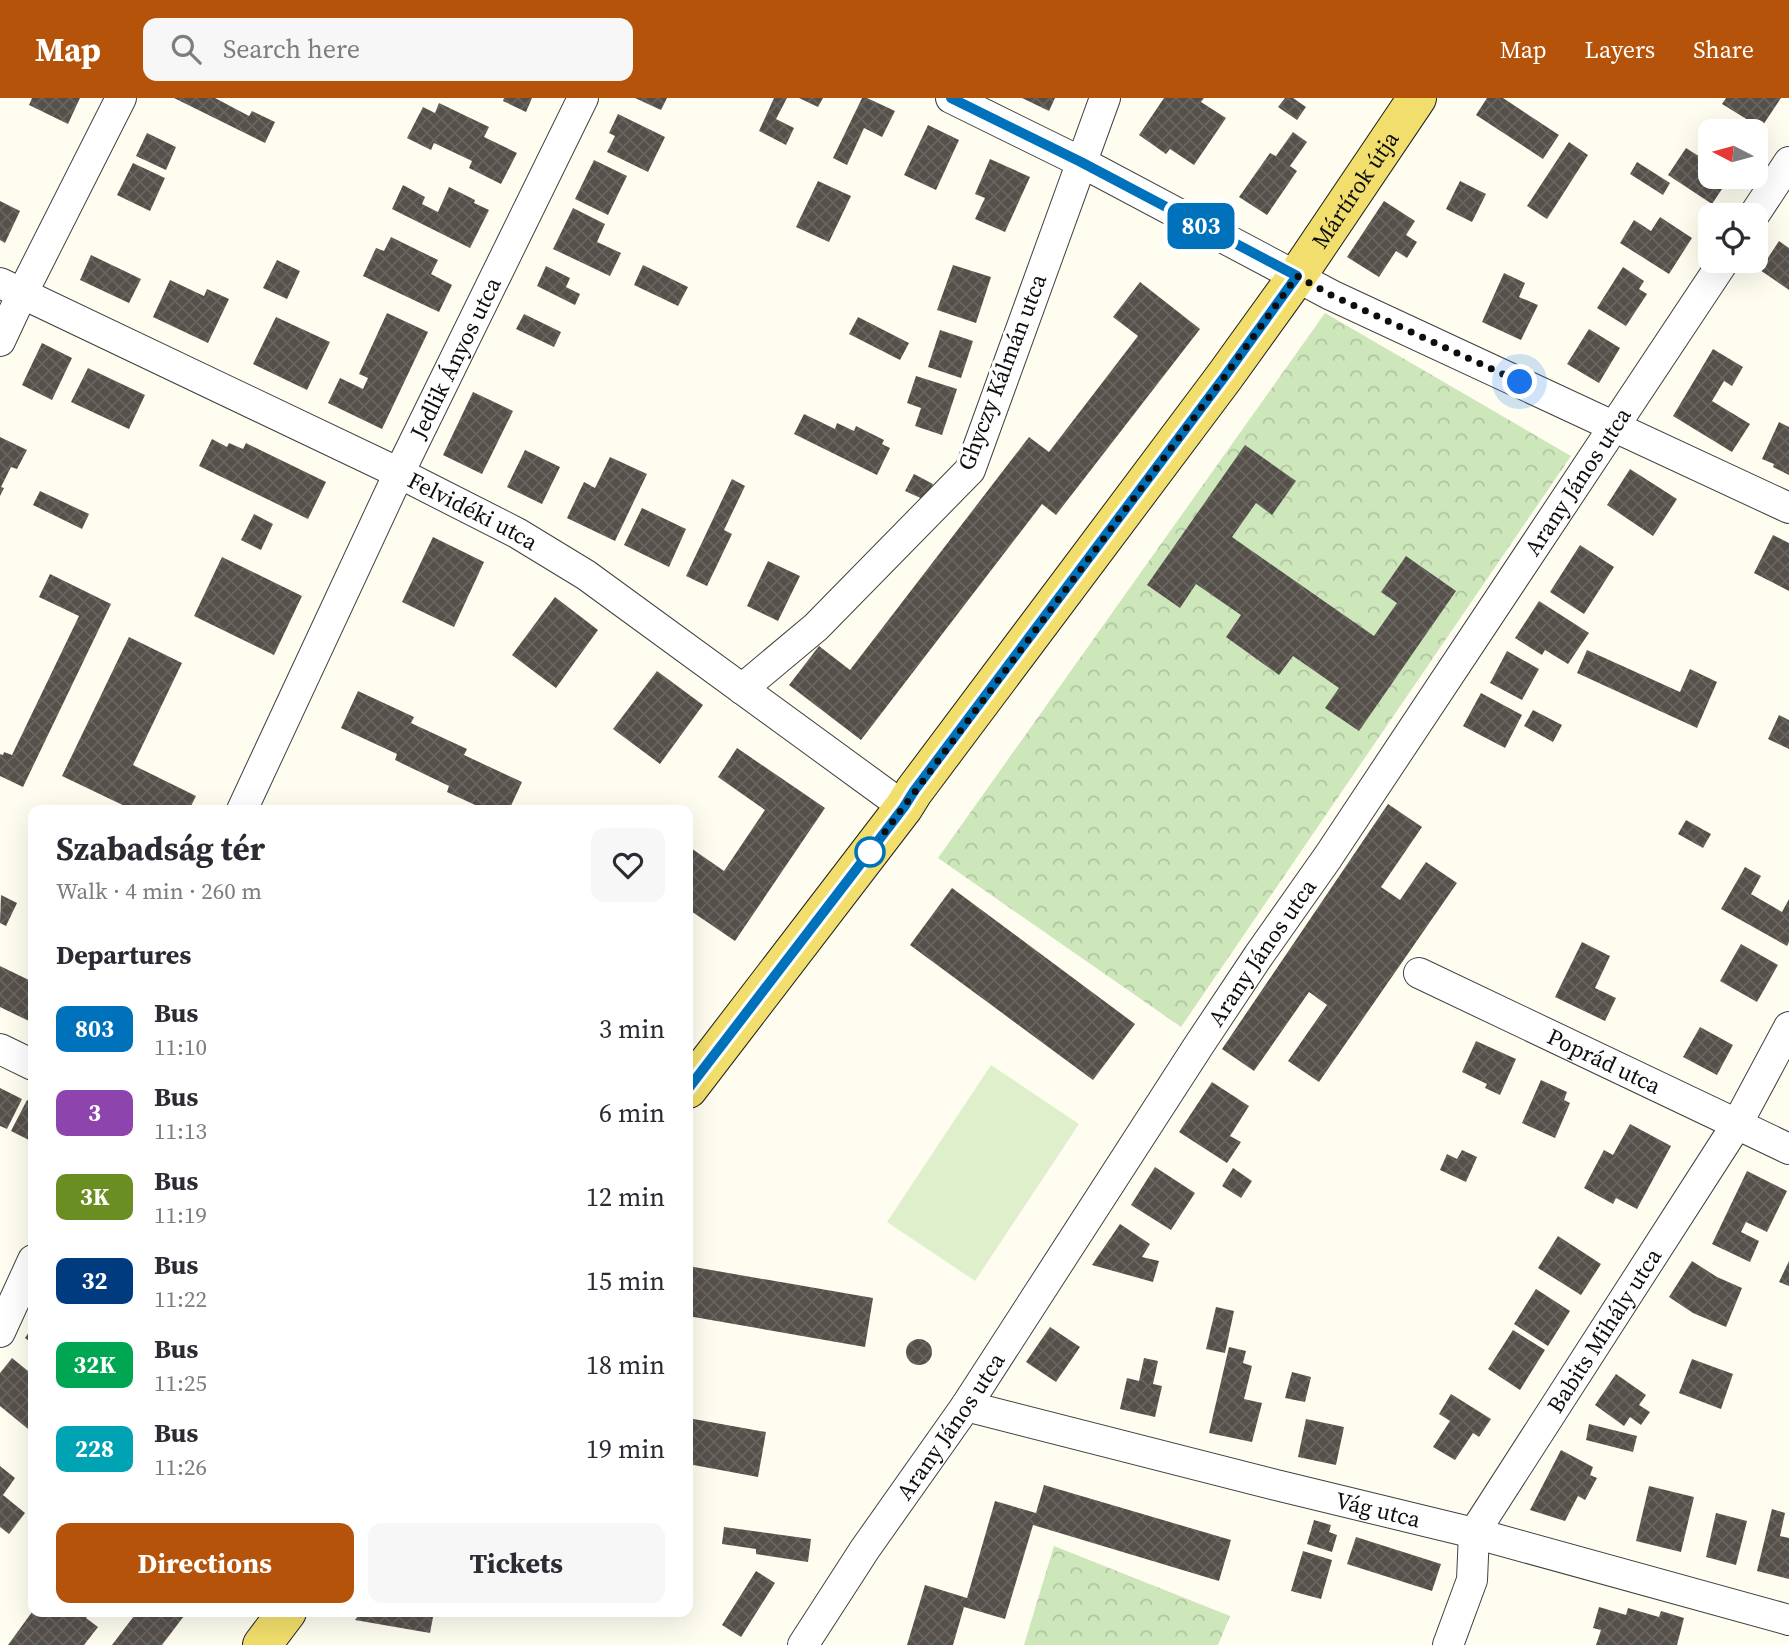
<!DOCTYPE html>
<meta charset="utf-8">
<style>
:root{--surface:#fff;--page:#f7f7f7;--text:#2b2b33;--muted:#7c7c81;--accent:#b45309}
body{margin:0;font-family:"Source Serif 4",serif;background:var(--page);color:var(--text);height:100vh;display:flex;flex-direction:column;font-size:26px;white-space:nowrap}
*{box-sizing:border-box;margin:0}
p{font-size:23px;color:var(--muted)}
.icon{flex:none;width:38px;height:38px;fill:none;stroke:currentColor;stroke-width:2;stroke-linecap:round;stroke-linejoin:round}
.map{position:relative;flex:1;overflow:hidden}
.drawer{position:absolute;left:28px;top:707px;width:665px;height:812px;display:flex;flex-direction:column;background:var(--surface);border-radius:14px;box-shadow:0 7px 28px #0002}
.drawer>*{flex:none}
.badge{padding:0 14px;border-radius:10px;font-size:24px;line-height:46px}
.needle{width:46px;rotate:276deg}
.controls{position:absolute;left:1698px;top:21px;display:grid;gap:14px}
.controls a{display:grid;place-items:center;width:70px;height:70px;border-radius:14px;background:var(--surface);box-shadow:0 7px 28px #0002;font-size:35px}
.you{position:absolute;width:35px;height:35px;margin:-18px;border:5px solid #fff;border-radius:50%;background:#1a73e8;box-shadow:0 0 0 10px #1a73e833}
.map>.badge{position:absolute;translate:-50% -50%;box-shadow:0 0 0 4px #fff}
h2{padding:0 28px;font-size:26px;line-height:63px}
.round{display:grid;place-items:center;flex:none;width:74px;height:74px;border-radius:14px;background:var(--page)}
.summary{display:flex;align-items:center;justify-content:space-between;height:119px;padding:0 28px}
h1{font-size:33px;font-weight:700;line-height:52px}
.button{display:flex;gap:14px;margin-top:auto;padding:14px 28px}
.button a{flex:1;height:80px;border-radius:14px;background:var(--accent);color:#fff;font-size:28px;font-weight:700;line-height:80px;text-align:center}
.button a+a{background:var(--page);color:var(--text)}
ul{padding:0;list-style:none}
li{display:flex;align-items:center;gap:21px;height:84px;padding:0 28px}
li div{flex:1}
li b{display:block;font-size:26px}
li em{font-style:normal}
li .badge{min-width:77px;font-weight:700;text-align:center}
header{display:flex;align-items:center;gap:42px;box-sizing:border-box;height:98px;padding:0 35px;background:var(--accent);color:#fff}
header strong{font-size:33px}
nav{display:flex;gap:38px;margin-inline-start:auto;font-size:24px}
.search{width:490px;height:63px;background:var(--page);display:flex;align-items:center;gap:18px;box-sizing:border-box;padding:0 24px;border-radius:14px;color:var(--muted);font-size:26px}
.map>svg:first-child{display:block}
.park{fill:url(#park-crowns)}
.pitch{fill:#dfefcc}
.building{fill:url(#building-cross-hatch)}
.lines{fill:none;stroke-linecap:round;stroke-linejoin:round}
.minor-casing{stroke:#414141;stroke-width:32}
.primary-casing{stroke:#1f1f1f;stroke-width:40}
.minor{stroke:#fff;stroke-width:30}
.primary{stroke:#f2de6c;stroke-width:38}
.line-casing{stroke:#fff;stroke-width:16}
.line{stroke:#0072bc;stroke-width:10}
.walk{stroke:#0e0e0e;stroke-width:7;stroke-dasharray:0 12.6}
.stop-dot{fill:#fff;stroke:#0072bc;stroke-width:3.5}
.labels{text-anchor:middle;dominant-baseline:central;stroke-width:7;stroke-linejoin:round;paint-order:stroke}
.street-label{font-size:23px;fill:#0e0e0e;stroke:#fff}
</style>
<header>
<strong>Map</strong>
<div class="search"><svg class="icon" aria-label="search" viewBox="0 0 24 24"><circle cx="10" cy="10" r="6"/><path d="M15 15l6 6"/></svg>Search here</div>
<nav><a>Map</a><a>Layers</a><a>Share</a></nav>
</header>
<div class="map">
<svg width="1789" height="1547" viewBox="0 0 1789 1547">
<defs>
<pattern id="park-crowns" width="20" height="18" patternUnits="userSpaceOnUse" patternTransform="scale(1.75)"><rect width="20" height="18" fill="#cde7bb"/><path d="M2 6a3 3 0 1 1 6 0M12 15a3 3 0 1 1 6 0" fill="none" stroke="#afc5a0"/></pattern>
<pattern id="building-cross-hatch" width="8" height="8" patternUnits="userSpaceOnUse" patternTransform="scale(1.75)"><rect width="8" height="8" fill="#56504b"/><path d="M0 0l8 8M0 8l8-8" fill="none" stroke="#696561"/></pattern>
</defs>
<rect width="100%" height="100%" fill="#fefdf0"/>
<path class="park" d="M 1325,215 L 1571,358 L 1181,929 L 938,760 Z
M 1054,1448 L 1230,1518 L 1218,1547 L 1024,1547 Z"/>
<path class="pitch" d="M 991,967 L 1079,1026 L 975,1183 L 887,1124 Z"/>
<path class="building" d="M 32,0 L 80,0 L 68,26 L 29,7 Z
M 174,0 L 215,0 L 249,18 L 252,13 L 275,24 L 265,45 Z
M 504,0 L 532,0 L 526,14 L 503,3 Z
M 635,0 L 667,0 L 661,12 Z
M 774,0 L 787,0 L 776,21 L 794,30 L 786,47 L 759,33 Z
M 799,0 L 823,0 L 818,9 Z
M 862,0 L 867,0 L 895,13 L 882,39 L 864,30 L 847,67 L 833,60 Z
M 1022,0 L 1055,0 L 1049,13 Z
M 1164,0 L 1204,0 L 1201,4 L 1226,20 L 1194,67 L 1170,51 L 1166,56 L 1139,37 Z
M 1285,0 L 1293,0 L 1306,9 L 1297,22 L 1278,9 Z
M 1487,0 L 1503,0 L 1559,37 L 1543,61 L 1476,17 Z
M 1726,0 L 1781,0 L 1761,30 L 1722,6 Z
M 439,5 L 489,29 L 484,39 L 517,55 L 501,86 L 469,70 L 472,63 L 434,45 L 431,52 L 407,40 L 423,9 L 435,15 Z
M 618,16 L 665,39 L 648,74 L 607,54 L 615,38 L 609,35 Z
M 928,27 L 959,42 L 936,92 L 904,77 Z
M 1293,34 L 1307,44 L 1290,68 L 1297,73 L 1267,117 L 1239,99 L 1270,55 L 1276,58 Z
M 147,35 L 176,49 L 166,72 L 136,58 Z
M 1569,44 L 1588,57 L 1547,121 L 1527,108 Z
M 1686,50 L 1705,62 L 1710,54 L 1710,79 L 1730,79 L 1712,106 L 1668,77 Z
M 990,61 L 1030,79 L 1005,134 L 975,121 L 985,100 L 975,96 Z
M 594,62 L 627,78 L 608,117 L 575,101 Z
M 1637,64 L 1670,85 L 1663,97 L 1630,76 Z
M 133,65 L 165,80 L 150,113 L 117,97 Z
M 818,83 L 851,98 L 829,144 L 796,129 Z
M 1460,83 L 1486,96 L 1472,124 L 1446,111 Z
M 403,87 L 425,99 L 422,106 L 438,114 L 449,89 L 475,102 L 474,105 L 489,112 L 470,150 L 392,111 Z
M 0,103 L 20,113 L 5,145 L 0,142 Z
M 1384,103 L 1415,123 L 1406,137 L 1417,144 L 1407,160 L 1396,153 L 1379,179 L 1347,159 Z
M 573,110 L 605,126 L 597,144 L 621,155 L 610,178 L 553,151 Z
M 1660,119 L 1692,140 L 1669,176 L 1620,145 L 1634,122 L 1651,133 Z
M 391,139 L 438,162 L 431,176 L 452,187 L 439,214 L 363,178 L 376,150 L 384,153 Z
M 1779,143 L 1789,150 L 1789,192 L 1760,172 Z
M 91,157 L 141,181 L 129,205 L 80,182 Z
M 277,162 L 300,173 L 287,201 L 263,190 Z
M 643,167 L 688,189 L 678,208 L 634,187 Z
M 953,167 L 991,179 L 976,225 L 937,212 Z
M 546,168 L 570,180 L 566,189 L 580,196 L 575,207 L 537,188 Z
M 1623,169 L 1644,183 L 1639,191 L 1647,196 L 1626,228 L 1597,210 Z
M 1504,175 L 1525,185 L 1519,199 L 1538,207 L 1521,242 L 1482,224 Z
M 170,182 L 204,198 L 207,191 L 229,201 L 208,245 L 153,219 Z
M 1140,184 L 1200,231 L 1056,417 L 1042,406 L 861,642 L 789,587 L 819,548 L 850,572 L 1029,339 L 1049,354 L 1138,238 L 1113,219 Z
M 387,215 L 428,234 L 382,331 L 328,305 L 340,280 L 363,291 L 368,280 L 359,276 Z
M 524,216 L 561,234 L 554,249 L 516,231 Z
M 276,219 L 330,244 L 307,292 L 253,266 Z
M 858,219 L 909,245 L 900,262 L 849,236 Z
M 1589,231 L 1620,250 L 1599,285 L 1567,266 Z
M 940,232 L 973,243 L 961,280 L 928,269 Z
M 42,245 L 72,260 L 52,302 L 22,287 Z
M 1713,251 L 1743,269 L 1732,288 L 1724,283 L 1712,303 L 1750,326 L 1732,354 L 1673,318 Z
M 88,270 L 145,297 L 129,331 L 71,304 Z
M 916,278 L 957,291 L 942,337 L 915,328 L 921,310 L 907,305 Z
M 473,294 L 513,313 L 482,376 L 443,357 Z
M 804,316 L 835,331 L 837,325 L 854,333 L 856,328 L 884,342 L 882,346 L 890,350 L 877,377 L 794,336 Z
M 1779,324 L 1789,329 L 1789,377 L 1773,369 L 1774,366 L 1762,361 Z
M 0,339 L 27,352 L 17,371 L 11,369 L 1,389 L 4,390 L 0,398 Z
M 212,341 L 227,349 L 229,345 L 243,351 L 246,345 L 326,384 L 308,421 L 199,368 Z
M 1245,347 L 1296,383 L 1272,417 L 1256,405 L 1232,439 L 1374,538 L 1397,505 L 1381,494 L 1406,458 L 1456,493 L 1359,633 L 1325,610 L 1339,590 L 1293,558 L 1279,577 L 1226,539 L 1241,517 L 1196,486 L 1180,510 L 1147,487 Z
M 525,352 L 560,369 L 542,406 L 507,389 Z
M 610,359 L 647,376 L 615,443 L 567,420 L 584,384 L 595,390 Z
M 1630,371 L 1677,401 L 1653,438 L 1607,407 Z
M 914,376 L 933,386 L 925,402 L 905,393 Z
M 732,381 L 745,388 L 724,432 L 732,436 L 707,488 L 686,478 Z
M 40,393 L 89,416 L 82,431 L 33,407 Z
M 642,410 L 686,431 L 669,469 L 624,447 Z
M 254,416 L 273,426 L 261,452 L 241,442 Z
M 1773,437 L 1789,445 L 1789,493 L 1754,475 Z
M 433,439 L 484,464 L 454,529 L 402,504 Z
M 1580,447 L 1614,469 L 1584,516 L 1550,494 Z
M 222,459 L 302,498 L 274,557 L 194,518 Z
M 768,463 L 800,478 L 778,523 L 747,508 Z
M 50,476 L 111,506 L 23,689 L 0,678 L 0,656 L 3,657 L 4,654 L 12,657 L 79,518 L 39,499 Z
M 555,499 L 598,532 L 556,590 L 512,557 Z
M 1539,503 L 1589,535 L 1568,566 L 1545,552 L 1542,557 L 1515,540 Z
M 129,539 L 182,565 L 133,667 L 196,698 L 189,712 L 133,712 L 62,678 Z
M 1587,552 L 1680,594 L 1690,571 L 1717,584 L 1697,630 L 1577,575 Z
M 1507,553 L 1539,571 L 1522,602 L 1490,585 Z
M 657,573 L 703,607 L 660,666 L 613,631 Z
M 358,593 L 414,619 L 411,625 L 467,651 L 464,657 L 522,684 L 509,712 L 486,712 L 447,694 L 449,688 L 395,662 L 397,656 L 341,630 Z
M 1481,595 L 1522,617 L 1505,650 L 1463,628 Z
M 1533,612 L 1562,627 L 1553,644 L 1524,628 Z
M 1779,617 L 1789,622 L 1789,651 L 1768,641 Z
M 737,650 L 825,710 L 735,843 L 688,811 L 688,748 L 724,773 L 765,712 L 718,679 Z
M 1388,706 L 1422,729 L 1381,789 L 1400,802 L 1426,764 L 1457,785 L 1319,984 L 1288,963 L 1327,907 L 1309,894 L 1254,973 L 1222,951 Z
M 1686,722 L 1711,736 L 1703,750 L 1678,736 Z
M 1745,769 L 1761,778 L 1751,796 L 1782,814 L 1789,801 L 1789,844 L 1787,848 L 1721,811 Z
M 952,790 L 1135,926 L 1093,982 L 910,847 Z
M 1,797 L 17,805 L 6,828 L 0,825 Z
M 1582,844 L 1610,858 L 1595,890 L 1616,900 L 1605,923 L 1555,899 Z
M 1741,846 L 1778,867 L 1757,904 L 1720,883 Z
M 0,868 L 33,884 L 33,925 L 0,909 Z
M 1700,929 L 1733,947 L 1717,977 L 1683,959 Z
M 1476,943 L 1516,961 L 1500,997 L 1485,990 L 1487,986 L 1462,974 Z
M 1541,982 L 1567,994 L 1564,1002 L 1570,1005 L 1555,1040 L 1522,1025 Z
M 1212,984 L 1249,1008 L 1230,1038 L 1241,1044 L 1227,1065 L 1179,1034 Z
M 0,990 L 22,1001 L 7,1031 L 0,1028 Z
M 27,1002 L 33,1005 L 33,1044 L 11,1033 Z
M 1630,1026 L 1671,1048 L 1637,1111 L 1616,1100 L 1613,1106 L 1584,1090 L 1604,1052 L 1613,1057 Z
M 1462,1052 L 1477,1059 L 1466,1084 L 1440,1072 L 1447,1056 L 1457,1061 Z
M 1155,1069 L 1195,1095 L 1171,1132 L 1131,1107 Z
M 1233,1070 L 1252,1083 L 1241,1100 L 1222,1088 Z
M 1747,1073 L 1787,1093 L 1767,1134 L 1746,1124 L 1741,1134 L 1759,1143 L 1750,1164 L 1712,1146 Z
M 1120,1126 L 1150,1146 L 1142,1159 L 1159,1163 L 1153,1184 L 1092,1167 Z
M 1558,1138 L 1601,1166 L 1581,1197 L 1538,1170 Z
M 1692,1163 L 1717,1179 L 1742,1190 L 1726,1229 L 1693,1215 L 1669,1199 Z
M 1789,1163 L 1789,1188 L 1779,1184 Z
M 688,1168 L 873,1200 L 865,1249 L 688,1218 Z
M 1536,1191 L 1570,1213 L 1548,1248 L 1514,1226 Z
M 1216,1209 L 1234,1213 L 1225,1255 L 1206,1251 Z
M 33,1228 L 33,1246 L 25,1240 Z
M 1050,1229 L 1080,1249 L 1056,1284 L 1026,1264 Z
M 1513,1232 L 1545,1252 L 1520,1292 L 1488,1271 Z
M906 1254a13 13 0 1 1 26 0a13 13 0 1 1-26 0Z
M 1229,1249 L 1246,1253 L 1243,1265 L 1252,1268 L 1244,1301 L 1262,1305 L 1252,1344 L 1209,1335 Z
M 12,1260 L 33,1277 L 33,1335 L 0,1308 L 0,1275 Z
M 1144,1260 L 1158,1263 L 1153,1286 L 1162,1288 L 1155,1319 L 1120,1311 L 1127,1280 L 1139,1283 Z
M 1692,1261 L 1733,1276 L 1721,1311 L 1679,1295 Z
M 1292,1274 L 1311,1279 L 1305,1304 L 1285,1300 Z
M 1616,1276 L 1646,1297 L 1639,1307 L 1650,1314 L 1641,1327 L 1630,1319 L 1624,1328 L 1595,1307 Z
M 1451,1296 L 1491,1321 L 1479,1339 L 1473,1335 L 1455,1362 L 1433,1349 L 1450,1323 L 1439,1316 Z
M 688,1320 L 766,1334 L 758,1379 L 688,1366 Z
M 1306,1321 L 1344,1329 L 1336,1367 L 1298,1359 Z
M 1589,1326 L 1637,1338 L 1633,1354 L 1586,1342 Z
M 1561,1352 L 1593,1369 L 1590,1377 L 1597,1380 L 1585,1402 L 1578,1398 L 1565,1423 L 1530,1412 Z
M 0,1368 L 15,1380 L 3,1397 L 25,1415 L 9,1436 L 0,1429 Z
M 1044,1387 L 1231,1442 L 1219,1483 L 1033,1427 L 1005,1521 L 964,1509 L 953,1547 L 907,1547 L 925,1487 L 967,1500 L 995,1403 L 1036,1415 Z
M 1649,1388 L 1694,1399 L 1681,1454 L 1636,1443 Z
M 1772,1411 L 1785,1415 L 1780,1438 L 1789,1440 L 1789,1481 L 1757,1473 Z
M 1716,1415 L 1747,1423 L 1736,1467 L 1706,1459 Z
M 1314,1422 L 1331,1427 L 1329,1434 L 1337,1437 L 1332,1454 L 1307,1446 Z
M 724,1429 L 811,1441 L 808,1464 L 756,1456 L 756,1451 L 722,1446 Z
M 1356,1439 L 1441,1466 L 1432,1493 L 1347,1466 Z
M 1303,1453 L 1332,1462 L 1321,1501 L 1291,1493 Z
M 756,1473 L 775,1485 L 741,1539 L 722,1527 Z
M 1599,1509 L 1626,1517 L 1628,1510 L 1659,1519 L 1661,1513 L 1684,1520 L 1677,1547 L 1596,1547 L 1601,1532 L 1593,1530 Z
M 32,1514 L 90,1514 L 86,1520 L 98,1529 L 84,1547 L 8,1547 Z
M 137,1514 L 187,1514 L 162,1547 L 112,1547 Z
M 361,1514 L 434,1514 L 430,1535 L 355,1522 Z"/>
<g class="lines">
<defs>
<g id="minor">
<path d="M 951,0 L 1081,64 L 1331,197 L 1789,410"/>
<path d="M 1754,117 L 1789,64"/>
<path id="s1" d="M 0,185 L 399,375 L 517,435 L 586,477 L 904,709"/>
<path d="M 0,243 L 22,196 L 121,0"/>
<path d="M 742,591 L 816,529 L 970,372 L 1105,0"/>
<path id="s2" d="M 242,712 L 399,375 L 583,0"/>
<path id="s3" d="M 1419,875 L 1789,1051"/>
<path d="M 0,951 L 33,967"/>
<path d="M 0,1234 L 33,1162"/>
<path id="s4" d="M 966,1308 L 1276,1387 L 1474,1435 L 1789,1522"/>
<path id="s5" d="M 803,1547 L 865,1451 L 966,1308 L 1199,947 L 1259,857 L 1328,759 L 1724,163"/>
<path id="s6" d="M 1448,1547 L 1472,1482 L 1474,1435 L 1737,1026 L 1789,929"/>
</g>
<g id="primary">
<path id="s7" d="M 688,991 L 904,709 L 914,693 L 1225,278 L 1297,178 L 1417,0"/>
<path d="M 262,1547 L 287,1514"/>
</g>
</defs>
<use href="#minor" class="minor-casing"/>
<use href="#primary" class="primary-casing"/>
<use href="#minor" class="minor"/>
<use href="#primary" class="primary"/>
</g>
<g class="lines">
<defs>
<path id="line" d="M 688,991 L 904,709 L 914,693 L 1225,278 L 1297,178 L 1081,64 L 951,0"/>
</defs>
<use href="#line" class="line-casing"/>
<use href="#line" class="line"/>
<path class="walk" d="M 870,754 L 1225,278 L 1297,178 L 1331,197 L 1520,284"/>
</g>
<circle class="stop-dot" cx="870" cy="754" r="14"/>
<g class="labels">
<g class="street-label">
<text stroke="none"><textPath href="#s7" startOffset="1120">Mártírok útja</textPath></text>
<text stroke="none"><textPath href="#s2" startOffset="500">Jedlik Ányos utca</textPath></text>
<text transform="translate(1002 274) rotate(-69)">Ghyczy Kálmán utca</text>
<text stroke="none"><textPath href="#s5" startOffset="1398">Arany János utca</textPath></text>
<text stroke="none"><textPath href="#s1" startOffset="525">Felvidéki utca</textPath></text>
<text stroke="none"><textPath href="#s5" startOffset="831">Arany János utca</textPath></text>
<text stroke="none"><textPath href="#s3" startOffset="205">Poprád utca</textPath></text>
<text stroke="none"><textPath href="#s6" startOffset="357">Babits Mihály utca</textPath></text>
<text stroke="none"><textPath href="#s5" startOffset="264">Arany János utca</textPath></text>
<text stroke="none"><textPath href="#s4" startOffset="425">Vág utca</textPath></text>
</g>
</g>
</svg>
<div class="controls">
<a><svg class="needle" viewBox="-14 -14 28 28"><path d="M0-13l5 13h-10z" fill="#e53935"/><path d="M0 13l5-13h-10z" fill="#7c7c81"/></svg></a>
<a><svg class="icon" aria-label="locate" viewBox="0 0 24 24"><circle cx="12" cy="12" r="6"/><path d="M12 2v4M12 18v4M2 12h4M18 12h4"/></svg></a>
</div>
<div class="you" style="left:1520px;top:284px"></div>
<b class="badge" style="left:1201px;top:128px;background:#0072bc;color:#fff">803</b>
<section class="drawer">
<div class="summary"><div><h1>Szabadság tér</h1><p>Walk · 4 min · 260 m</p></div><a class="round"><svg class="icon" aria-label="heart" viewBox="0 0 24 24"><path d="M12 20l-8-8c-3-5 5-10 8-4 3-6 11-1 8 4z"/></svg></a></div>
<h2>Departures</h2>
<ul>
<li><span class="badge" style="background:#0072bc;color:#fff">803</span><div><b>Bus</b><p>11:10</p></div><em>3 min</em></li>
<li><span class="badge" style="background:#8e44ad;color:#fff">3</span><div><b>Bus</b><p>11:13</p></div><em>6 min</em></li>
<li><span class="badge" style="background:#6b8e23;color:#fff">3K</span><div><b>Bus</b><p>11:19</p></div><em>12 min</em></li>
<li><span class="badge" style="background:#003b80;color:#fff">32</span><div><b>Bus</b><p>11:22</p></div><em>15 min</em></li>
<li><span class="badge" style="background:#00a651;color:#fff">32K</span><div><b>Bus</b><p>11:25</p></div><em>18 min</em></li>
<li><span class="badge" style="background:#00a3b4;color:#fff">228</span><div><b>Bus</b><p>11:26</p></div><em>19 min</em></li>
</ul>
<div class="button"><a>Directions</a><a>Tickets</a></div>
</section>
</div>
